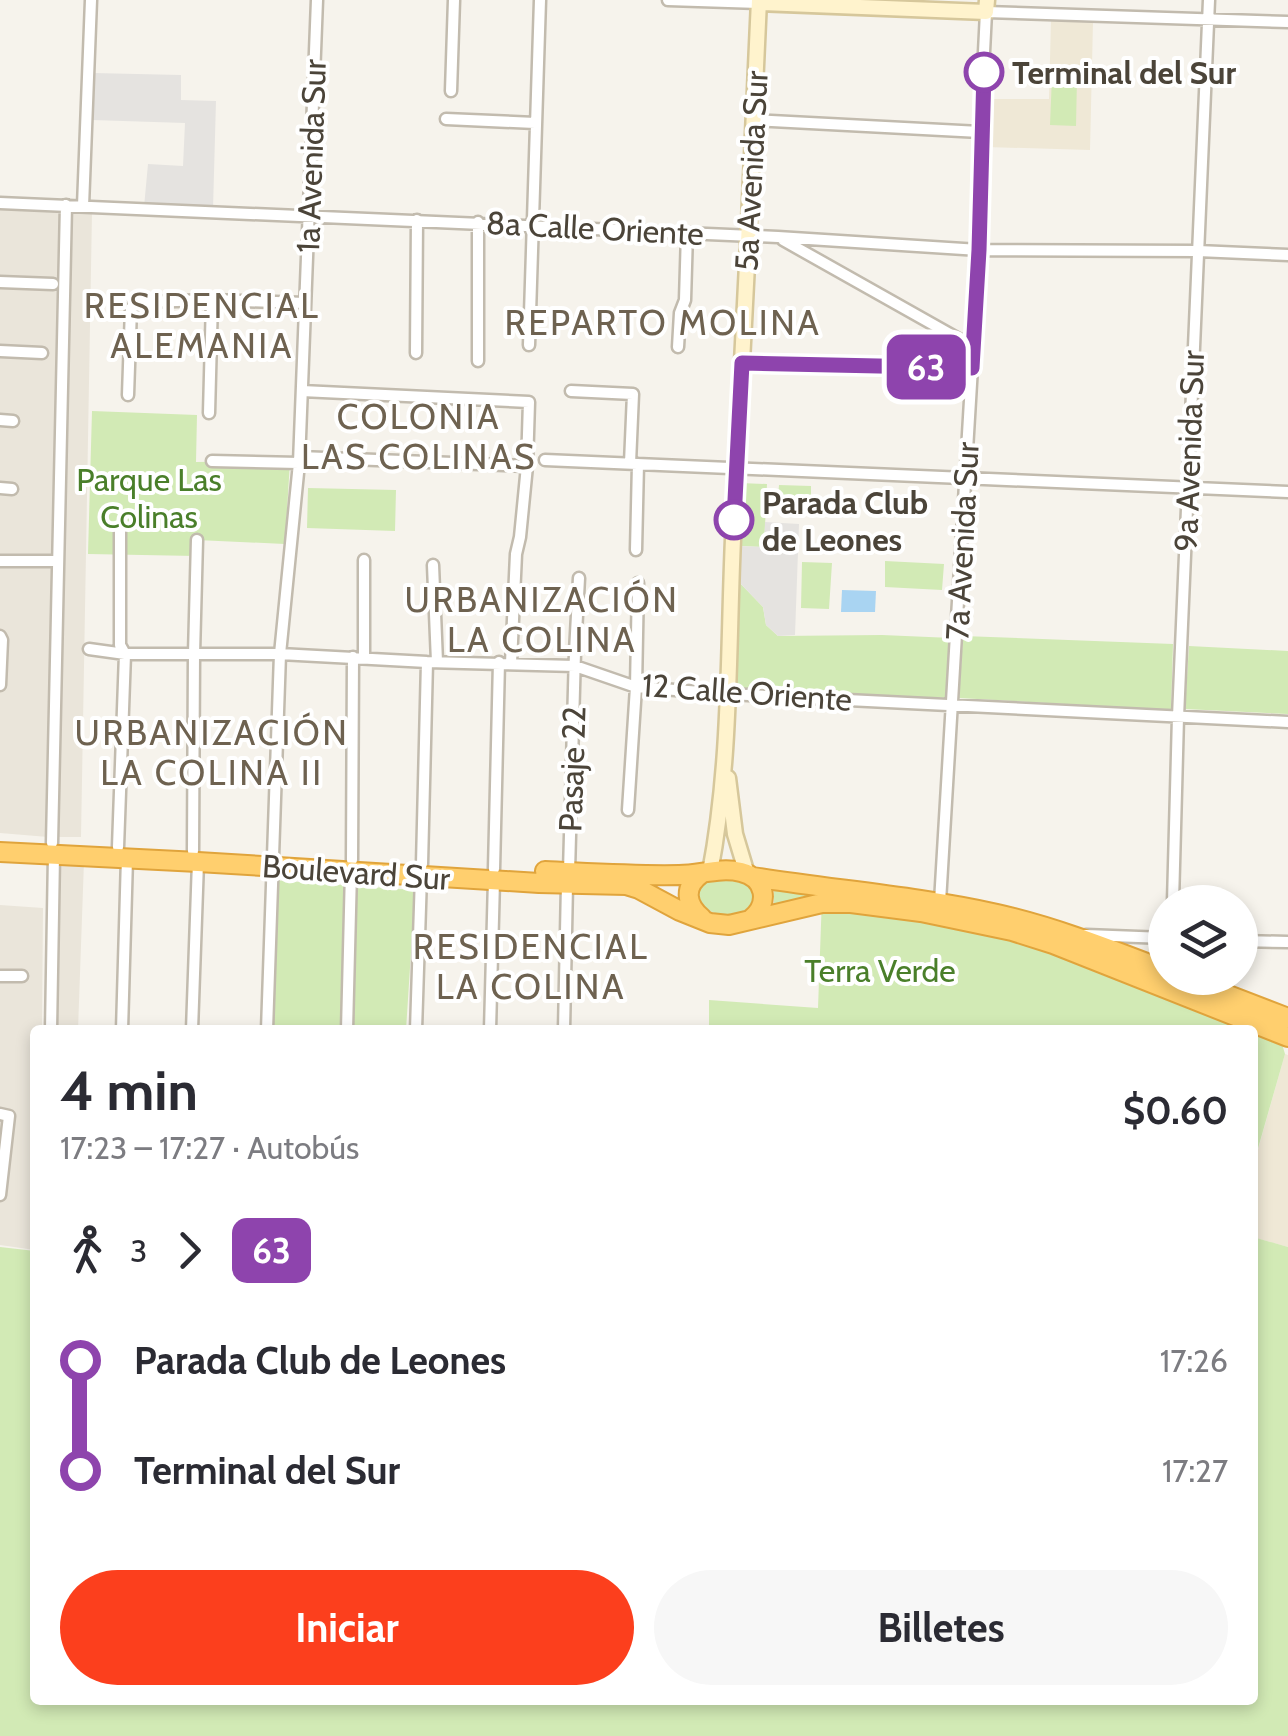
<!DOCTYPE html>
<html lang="es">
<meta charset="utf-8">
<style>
:root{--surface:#fff;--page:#f7f7f7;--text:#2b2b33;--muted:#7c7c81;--accent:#fc3f1d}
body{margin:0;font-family:Cabin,sans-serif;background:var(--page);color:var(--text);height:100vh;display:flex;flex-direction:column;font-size:38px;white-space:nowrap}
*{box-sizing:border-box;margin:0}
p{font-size:32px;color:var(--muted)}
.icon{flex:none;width:55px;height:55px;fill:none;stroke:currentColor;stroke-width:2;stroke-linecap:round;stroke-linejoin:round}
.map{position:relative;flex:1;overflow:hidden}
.side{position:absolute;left:30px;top:1025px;width:1228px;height:680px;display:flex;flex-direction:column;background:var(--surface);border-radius:10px;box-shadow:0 5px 15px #0003}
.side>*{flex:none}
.badge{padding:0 20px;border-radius:15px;font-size:35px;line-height:65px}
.buttons{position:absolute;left:1148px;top:885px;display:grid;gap:20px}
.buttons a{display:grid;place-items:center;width:110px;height:110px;border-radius:50%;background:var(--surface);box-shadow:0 5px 15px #0003;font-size:50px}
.map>.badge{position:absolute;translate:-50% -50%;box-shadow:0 0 0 5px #fff}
.legs{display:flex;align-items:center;gap:15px;height:110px;padding:0 30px;font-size:32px}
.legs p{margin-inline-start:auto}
.head{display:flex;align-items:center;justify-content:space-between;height:170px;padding:0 30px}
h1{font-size:55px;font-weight:800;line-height:75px}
.action{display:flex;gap:20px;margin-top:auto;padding:20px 30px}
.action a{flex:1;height:115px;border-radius:60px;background:var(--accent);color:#fff;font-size:40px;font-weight:800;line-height:115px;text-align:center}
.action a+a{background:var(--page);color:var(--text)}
ul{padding:0 30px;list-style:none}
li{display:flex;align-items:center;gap:35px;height:110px;font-size:38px}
li i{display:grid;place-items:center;width:15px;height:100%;margin:0 12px;background:currentColor}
li i::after{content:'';width:25px;height:25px;margin:-12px;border:8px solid;border-radius:50%;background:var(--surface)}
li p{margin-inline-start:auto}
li:first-child i{background:linear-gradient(#0000 50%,currentColor 0)}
li:last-child i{background:linear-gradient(currentColor 50%,#0000 0)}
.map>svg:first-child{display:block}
.residential{fill:#eae5da}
.education{fill:#efe8d6}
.green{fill:#d2eab5}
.parking{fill:#e5e3e0}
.water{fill:#a9d4f2}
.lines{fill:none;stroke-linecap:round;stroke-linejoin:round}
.street-casing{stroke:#c2bbae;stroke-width:15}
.secondary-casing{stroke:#d6c79b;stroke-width:19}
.highway-casing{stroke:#e0a43c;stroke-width:22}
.street{stroke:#fff;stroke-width:10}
.secondary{stroke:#fff3cd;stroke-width:14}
.highway{stroke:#ffcf6e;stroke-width:18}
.line-1-casing{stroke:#fff;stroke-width:22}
.line-1{stroke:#8e44ad;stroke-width:15}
.stop-1-dot{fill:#fff;stroke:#8e44ad;stroke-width:5}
.labels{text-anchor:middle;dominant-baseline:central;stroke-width:8;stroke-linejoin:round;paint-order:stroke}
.stop-label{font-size:32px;font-weight:bold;fill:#4b4439;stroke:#fff;text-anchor:start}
.street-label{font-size:32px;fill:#4b4439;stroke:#fff}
.park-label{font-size:32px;fill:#4a7f2a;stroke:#fff}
.neighbourhood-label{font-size:35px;letter-spacing:2.5px;fill:#6e6250;stroke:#fff}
</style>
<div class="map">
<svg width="1288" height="1736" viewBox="0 0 1288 1736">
<rect width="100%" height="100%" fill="#f6f3ec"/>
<path class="residential" d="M 0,208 L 62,212 L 58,348 L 70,211 L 92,212 L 81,837 L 48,837 L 0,833 Z
M 59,859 L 84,861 L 78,1030 L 56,1030 Z
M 0,905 L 43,908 L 42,1030 L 35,1030 L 35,1250 L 0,1245 Z"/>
<path class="education" d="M 1051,20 L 1093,22 L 1090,150 L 986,147 L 989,99 L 1049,99 Z
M 1285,1054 L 1288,1055 L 1288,1247 L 1252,1237 L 1253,1167 Z"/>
<path class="green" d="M 1052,76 L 1077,78 L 1076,126 L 1050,125 Z
M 92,411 L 197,415 L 196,462 L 290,461 L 285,544 L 197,540 L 196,556 L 88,554 Z
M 740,483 L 767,484 L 764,547 L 737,546 Z
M 779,485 L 811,486 L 811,498 L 778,497 Z
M 308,488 L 396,490 L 395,531 L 307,528 Z
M 885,561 L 944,564 L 942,590 L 885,587 Z
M 802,562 L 832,563 L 829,609 L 801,608 Z
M 736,579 L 763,607 L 766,625 L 778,636 L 882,635 L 952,638 L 949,698 L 732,690 Z
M 963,636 L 1173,644 L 1171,710 L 959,698 Z
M 1189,646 L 1288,651 L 1288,714 L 1185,709 Z
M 722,878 C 739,880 746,881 757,895 C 744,921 716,922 698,900 L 700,888 L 709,881 Z
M 272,880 L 415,890 L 406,1030 L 267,1030 Z
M 777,887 L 848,895 L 1033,944 L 1247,1030 L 709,1030 L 709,1000 L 818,1008 L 822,897 L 774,906 L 774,891 Z
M 1253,1032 L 1282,1044 L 1285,1054 L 1253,1166 Z
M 1253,1237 L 1288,1247 L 1288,1736 L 0,1736 L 0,1247 L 35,1251 L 35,1700 L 1252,1700 Z"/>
<path class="parking" d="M 93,73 L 181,75 L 181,100 L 216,101 L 213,209 L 144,207 L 148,164 L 183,166 L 185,123 L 92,120 Z
M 765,522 L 799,524 L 795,635 L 778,636 L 766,625 L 763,607 L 736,579 L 737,546 L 764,547 Z"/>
<path class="water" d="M 842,590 L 876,591 L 875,612 L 841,612 Z"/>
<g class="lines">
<defs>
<path id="street" d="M 668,0 L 759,3
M 451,91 L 454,0
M 446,119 L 535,123
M 754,120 L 980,132
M 0,203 L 778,237 L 979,250 L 1198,251 L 1288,255
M 83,206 L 91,0
M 478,222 L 478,361
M 783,240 L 973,347
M 0,282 L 53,284
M 529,345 L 540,0
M 678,347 L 680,313 L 685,300 L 687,233
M 0,351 L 42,353
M 416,353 L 417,220
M 742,363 L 972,368
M 302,391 L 529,402 L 527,466 L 520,537 L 516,554 L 511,663
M 571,391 L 633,394 L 630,463
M 128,395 L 131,308 L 141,302 L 212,300 L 305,303
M 209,413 L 212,300
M 0,420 L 13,421
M 300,457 L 527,466
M 545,460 L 1288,492
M 212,461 L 299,463
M 0,488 L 12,489
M 636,550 L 638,464
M 0,561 L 58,561
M 433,565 L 437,662
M 0,636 L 2,640 L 0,685
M 89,649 L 125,654 L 280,654 L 427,662 L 575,666 L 636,687 L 727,694 L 1288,722
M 364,658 L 364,560
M 628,810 L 636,687 L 638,583
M 52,843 L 66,205
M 118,847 L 125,654 L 120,645 L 120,530
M 193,851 L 194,654 L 197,540
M 352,860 L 353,657
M 422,864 L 427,662
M 494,869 L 499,662
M 569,872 L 575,652 L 579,578
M 940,902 L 979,250 L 980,132 L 986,12 L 1288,22
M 1173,902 L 1178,717 L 1209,0
M 1086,935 L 1165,938
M 1240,941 L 1288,942
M 0,976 L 22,976
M 51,1030 L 54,855
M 122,1030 L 127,858
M 192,1030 L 198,862
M 267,1030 L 280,654 L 299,463 L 317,0
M 347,1030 L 351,871
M 416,1030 L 421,876
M 490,1030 L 494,880
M 564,1030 L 567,884
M 0,1114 L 9,1116 L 0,1195"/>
<path id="secondary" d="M 759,3 L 986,12 L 987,0
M 728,778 L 735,834 L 747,874
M 710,872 C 731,763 728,650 733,539 C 742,359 752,180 759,0"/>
<path id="highway" d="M 0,852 L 198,862 L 539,883 L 626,885 L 639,889 L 680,911 L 710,923 L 729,925 L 822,903 L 851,903 L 921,912 L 1012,931 L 1053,944 L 1288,1037
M 545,871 C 590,873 634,876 679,875 C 700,875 720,867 741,872 C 766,878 770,904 751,919
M 701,874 C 683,887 686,905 702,918
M 753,877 C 834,890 916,896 997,914 C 1055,927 1110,949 1165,970
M 1184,978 L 1288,1018"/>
</defs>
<use href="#street" class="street-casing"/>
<use href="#secondary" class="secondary-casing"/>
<use href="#highway" class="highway-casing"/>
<use href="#street" class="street"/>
<use href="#secondary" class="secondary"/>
<use href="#highway" class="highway"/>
</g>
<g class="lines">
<defs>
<path id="line-1" d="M 734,520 L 742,363 L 972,368 L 979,250 L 984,72"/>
</defs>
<use href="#line-1" class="line-1-casing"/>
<use href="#line-1" class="line-1"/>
</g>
<g class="stop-1-dot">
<circle cx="984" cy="72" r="18"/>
<circle cx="734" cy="520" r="18"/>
</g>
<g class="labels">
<g class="stop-label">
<text x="1012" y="72">Terminal del Sur</text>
<text x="762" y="502">Parada Club<tspan x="762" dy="37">de Leones</tspan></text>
</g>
<g class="street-label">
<text transform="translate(311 156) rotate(-88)">1a Avenida Sur</text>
<text transform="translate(751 171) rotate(-87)">5a Avenida Sur</text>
<text transform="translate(595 228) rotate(3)">8a Calle Oriente</text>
<text transform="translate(1189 451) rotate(-88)">9a Avenida Sur</text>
<text transform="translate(962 541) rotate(-87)">7a Avenida Sur</text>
<text transform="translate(747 692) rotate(4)">12 Calle Oriente</text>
<text transform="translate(572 769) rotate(-88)">Pasaje 22</text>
<text transform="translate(356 872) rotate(4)">Boulevard Sur</text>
</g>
<g class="park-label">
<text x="149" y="479">Parque Las<tspan x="149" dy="37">Colinas</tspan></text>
<text x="880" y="970">Terra Verde</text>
</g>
<g class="neighbourhood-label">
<text x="202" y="305">RESIDENCIAL<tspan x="202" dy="40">ALEMANIA</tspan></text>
<text x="663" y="322">REPARTO MOLINA</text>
<text x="419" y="416">COLONIA<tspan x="419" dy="40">LAS COLINAS</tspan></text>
<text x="542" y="599">URBANIZACIÓN<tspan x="542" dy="40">LA COLINA</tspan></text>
<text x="212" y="732">URBANIZACIÓN<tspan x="212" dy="40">LA COLINA II</tspan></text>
<text x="531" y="946">RESIDENCIAL<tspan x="531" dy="40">LA COLINA</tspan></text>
</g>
</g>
</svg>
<div class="buttons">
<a><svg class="icon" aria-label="layers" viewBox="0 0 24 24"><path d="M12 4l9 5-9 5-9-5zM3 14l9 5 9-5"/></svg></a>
</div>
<b class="badge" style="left:926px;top:367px;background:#8e44ad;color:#fff">63</b>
<section class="side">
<div class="head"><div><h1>4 min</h1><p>17:23 – 17:27 · Autobús</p></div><b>$0.60</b></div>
<div class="legs"><svg class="icon" aria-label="walk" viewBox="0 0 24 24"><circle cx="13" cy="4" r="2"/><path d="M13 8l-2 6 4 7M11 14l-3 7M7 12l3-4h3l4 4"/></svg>3<svg class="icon" aria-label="forward" viewBox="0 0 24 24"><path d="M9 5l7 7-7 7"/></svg><b class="badge" style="background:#8e44ad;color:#fff">63</b></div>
<ul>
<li><i style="color:#8e44ad"></i><b>Parada Club de Leones</b><p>17:26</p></li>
<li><i style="color:#8e44ad"></i><b>Terminal del Sur</b><p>17:27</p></li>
</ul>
<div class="action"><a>Iniciar</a><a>Billetes</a></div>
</section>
</div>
